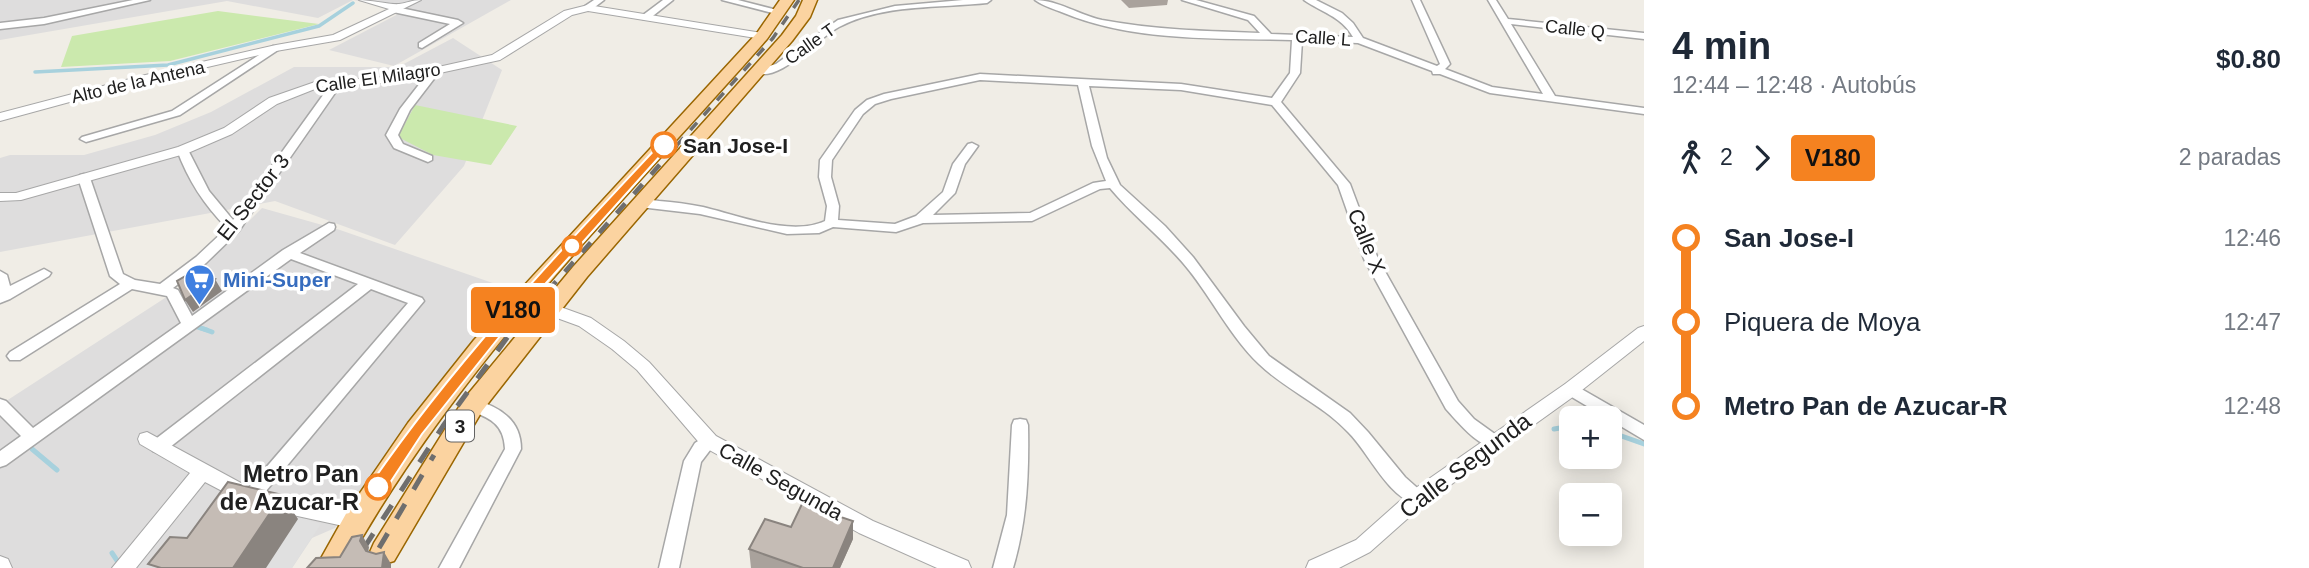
<!DOCTYPE html>
<html lang="es">
<meta charset="utf-8">
<style>
:root{--surface:#fff;--page:#f2f2f3;--text:#1f2937;--muted:#747a83}
body{margin:0;font-family:Helvetica,sans-serif;background:var(--page);color:var(--text);height:100vh;display:flex;flex-direction:column;font-size:26px;white-space:nowrap}
*{box-sizing:border-box;margin:0}
p{font-size:23px;color:var(--muted)}
.icon{flex:none;width:38px;height:38px;fill:none;stroke:currentColor;stroke-width:2;stroke-linecap:round;stroke-linejoin:round}
.map{position:relative;flex:1;overflow:hidden}
.sheet{display:flex;flex-direction:column;background:var(--surface);width:665px}
.sheet>*{flex:none}
.badge{padding:0 14px;border-radius:5px;font-size:24px;line-height:46px}
.tools{position:absolute;left:1559px;top:406px;display:grid;gap:14px}
.tools a{display:grid;place-items:center;width:63px;height:63px;border-radius:10px;background:var(--surface);box-shadow:0 4px 18px #0003;font-size:35px}
.map>.badge{position:absolute;translate:-50% -50%;box-shadow:0 0 0 4px #fff}
.legs{display:flex;align-items:center;gap:10px;height:77px;padding:0 28px;font-size:23px}
.legs p{margin-inline-start:auto}
.overview{display:flex;align-items:center;justify-content:space-between;height:119px;padding:0 28px}
h1{font-size:38px;font-weight:700;line-height:52px}
ul{padding:0 28px;list-style:none}
li{display:flex;align-items:center;gap:24px;height:84px;font-size:26px}
li i{display:grid;place-items:center;width:10px;height:100%;margin:0 9px;background:currentColor}
li i::after{content:'';width:18px;height:18px;margin:-9px;border:5px solid;border-radius:50%;background:var(--surface)}
li p{margin-inline-start:auto}
li:first-child i{background:linear-gradient(#0000 50%,currentColor 0)}
li:last-child i{background:linear-gradient(currentColor 50%,#0000 0)}
main{display:flex;flex:1;min-height:0}
.map>svg:first-child{display:block}
.residential{fill:#dedddd}
.grass{fill:#cbe9ad}
.parking{fill:#e0e0e0}
.lines{fill:none;stroke-linecap:round;stroke-linejoin:round}
.stream-far2{stroke:#a7d1dd;stroke-width:3.5}
.stream-far1{stroke:#a7d1dd;stroke-width:4.5}
.stream{stroke:#a7d1dd;stroke-width:5}
.minor-casing{stroke:#a7a7a7;stroke-width:3}
.tertiary-casing{stroke:#a7a7a7;stroke-width:2}
.primary-casing{stroke:#9a6601;stroke-width:3}
.minor{fill:#fff;fill-rule:evenodd}
.tertiary{fill:#fff;fill-rule:evenodd}
.primary{fill:#fbd3a0;fill-rule:evenodd}
.rail-far2{stroke:#6e6e6e;stroke-width:3.5;stroke-dasharray:10 10;stroke-linecap:butt}
.rail-far1{stroke:#6e6e6e;stroke-width:4.5;stroke-dasharray:13 13;stroke-linecap:butt}
.rail{stroke:#6e6e6e;stroke-width:5;stroke-dasharray:17 17;stroke-linecap:butt}
.wall{fill:#a9a29c}
.shaded-wall{fill:#8a847f}
.building{fill:#c5bcb5;stroke:#8a847f;stroke-width:2}
.line-1{fill:#f58220;stroke:#fff;stroke-width:2}
.stop-1-dot{fill:#fff;stroke:#f58220;stroke-width:3.5}
.labels{text-anchor:middle;dominant-baseline:central;stroke-width:7;stroke-linejoin:round;paint-order:stroke}
.far-street-label{font-size:18px;fill:#202020;stroke:#fff}
.shield{fill:#fff;stroke:#636363;stroke-width:2}
.shield-label{font-size:19px;font-weight:bold;fill:#202020}
.stop-label{font-size:21px;font-weight:bold;fill:#202020;stroke:#fff;text-anchor:start}
.street-label{font-size:21px;fill:#202020;stroke:#fff}
.shop-label{font-size:21px;font-weight:bold;fill:#366cbe;stroke:#fff;text-anchor:start}
.near-street-label{font-size:24px;fill:#202020;stroke:#fff}
.near-stop-label{font-size:24px;font-weight:bold;fill:#202020;stroke:#fff;text-anchor:end}
</style>
<main>
<div class="map">
<svg width="1644" height="568" viewBox="0 0 1644 568">
<rect width="100%" height="100%" fill="#f0ede6"/>
<path class="residential" d="M 0,0 L 353,0 L 318,18 L 227,1 L 0,40 Z
M 354,0 L 511,0 L 394,66 L 329,50 L 404,11 Z
M 453,38 L 502,70 L 464,166 L 395,245 L 275,201 L 0,252 L 0,158 L 10,155 L 84,155 L 155,135 L 211,112 L 294,67 L 398,67 Z
M 262,208 L 340,230 L 516,291 L 394,444 L 335,528 L 312,538 L 292,568 L 0,568 L 0,405 L 185,285 Z"/>
<path class="grass" d="M 218,11 L 319,24 L 170,61 L 61,67 L 72,36 Z
M 415,105 L 517,126 L 491,165 L 433,155 L 398,137 Z"/>
<path class="parking" d="M 299,517 L 321,524 L 292,568 L 266,568 Z"/>
<g class="lines">
<path class="stream-far2" d="M 35,72 L 168,65 L 319,26 L 353,3"/>
<path class="stream-far1" d="M 197,327 L 207,330"/>
<path class="stream" d="M 201,328 L 212,332
M 1554,429 L 1572,426
M 1610,432 L 1644,444
M 32,449 L 57,470
M 112,553 L 118,562"/>
<defs>
<path id="minor" d="M 133,0 L 150,0 L 44,24 L 0,29 L 0,23 L 44,18 Z
M 594,0 L 604,0 L 591,10 L 585,10 L 585,6 Z
M 663,0 L 673,0 L 649,19 L 643,19 L 643,15 Z
M 722,0 L 738,0 L 785,12 L 780,15 Z
M 963,0 L 991,0 L 987,3 C 940,8 882,4 839,27 C 819,37 776,87 753,71 L 776,64 L 838,20 L 895,6 Z
M 1035,0 C 1058,0 1079,15 1102,20 C 1155,30 1207,31 1260,33 L 1248,20 L 1182,0 L 1196,0 L 1254,16 L 1271,34 L 1353,37 C 1341,16 1321,12 1304,0 L 1316,0 L 1342,13 L 1353,23 L 1363,38 L 1437,66 L 1440,64 L 1412,0 L 1420,0 L 1450,64 L 1445,69 L 1492,87 L 1543,94 L 1488,0 L 1496,0 L 1508,19 L 1644,33 L 1644,39 L 1511,24 L 1555,96 L 1644,108 L 1644,114 L 1490,93 L 1440,74 L 1433,74 L 1432,71 L 1358,43 L 1302,41 L 1300,73 L 1281,102 L 1350,184 L 1378,259 L 1458,401 L 1474,419 L 1499,437 L 1501,442 L 1499,447 C 1482,452 1457,421 1446,409 L 1364,259 L 1338,185 L 1272,105 L 1181,90 L 1089,86 L 1107,158 L 1120,185 L 1165,226 L 1193,257 L 1244,326 L 1269,356 L 1350,413 L 1368,432 L 1405,477 L 1423,493 L 1426,498 L 1423,503 L 1417,505 C 1386,495 1370,454 1348,432 C 1322,404 1286,390 1259,364 C 1230,336 1213,300 1188,269 C 1164,239 1134,217 1110,188 L 1100,189 L 1032,221 L 923,223 L 896,232 L 833,227 L 819,233 L 787,234 L 700,214 L 640,207 L 634,203 C 641,197 650,200 659,201 C 674,202 688,204 703,207 C 737,215 791,237 825,221 L 827,206 L 819,177 L 820,160 L 855,110 L 867,100 L 884,94 L 980,74 L 1181,84 L 1272,98 L 1290,73 L 1292,40 C 1216,38 1135,42 1064,13 C 1054,9 1043,6 1035,0 ZM 980,80 L 1078,85 L 1092,146 L 1106,181 L 1093,183 L 1030,213 L 933,215 L 955,193 L 965,164 L 978,146 L 972,143 L 968,144 L 953,164 L 943,192 L 916,216 L 895,224 L 838,220 L 839,206 L 831,177 L 832,160 L 863,114 L 875,104 L 891,99 Z
M 396,7 L 458,20 L 463,23 L 422,48 L 419,47 L 419,43 L 450,24 L 393,12 L 391,10 Z
M 273,46 L 281,48 L 180,115 L 86,142 L 80,139 L 82,137 L 172,111 Z
M 435,68 L 440,71 L 410,110 L 398,135 L 403,144 L 432,156 L 432,160 L 428,162 L 394,148 L 386,135 L 400,109 L 431,69 Z
M 330,90 L 335,93 L 239,231 L 206,263 L 173,288 L 178,290 L 192,316 L 283,250 L 329,223 L 334,224 L 335,227 L 334,230 L 300,253 L 422,298 L 424,301 L 256,503 L 250,505 L 244,503 L 241,498 L 244,493 L 408,303 L 371,289 L 165,451 L 159,453 L 153,451 L 151,446 L 153,441 L 358,284 L 291,259 L 6,465 L 0,467 L 0,451 L 21,436 L 0,415 L 0,399 L 6,401 L 33,428 L 181,323 L 167,296 L 132,289 L 20,360 L 10,360 L 7,356 L 10,352 L 120,284 L 110,276 L 78,178 L 80,175 L 84,174 L 90,178 L 123,274 L 135,280 L 160,284 L 196,257 L 227,228 C 204,205 188,180 177,150 L 179,148 L 187,148 L 209,191 L 233,220 L 326,91 Z
M 44,269 L 51,273 L 49,276 L 10,299 L 0,303 L 0,271 L 7,275 L 10,286 Z
M 1571,383 L 1644,425 L 1644,440 L 1565,393 L 1563,389 L 1565,385 Z
M 473,399 C 499,407 521,419 521,449 L 459,568 L 439,568 L 505,449 C 504,423 489,418 467,409 L 465,405 L 467,401 Z
M 1020,419 L 1026,420 L 1028,425 C 1029,474 1027,521 1013,568 L 993,568 L 1007,515 L 1012,425 L 1014,420 Z
M 709,434 L 715,436 L 717,441 L 701,462 L 679,568 L 659,568 L 684,461 L 695,443 Z"/>
<path id="tertiary" d="M 359,0 C 370,0 392,5 399,4 C 407,3 412,0 421,0 L 340,40 L 276,51 L 143,82 L 0,121 L 0,113 L 141,76 L 276,45 L 333,35 L 389,9 Z
M 588,5 L 762,33 L 767,36 L 762,39 L 588,11 L 572,15 L 500,60 L 398,82 L 320,87 L 277,104 L 232,134 L 188,153 L 21,200 L 0,201 L 0,193 L 16,193 L 178,147 L 224,128 L 269,98 L 315,82 L 398,76 L 492,55 L 564,11 Z
M 519,298 L 555,305 L 591,318 L 624,341 L 649,362 L 716,436 L 873,521 L 968,561 L 971,568 L 937,568 L 859,533 L 702,446 L 637,370 L 612,349 L 579,326 L 546,314 L 513,307 L 511,303 L 513,299 Z
M 1644,326 L 1644,341 L 1577,394 L 1424,504 L 1370,552 L 1339,568 L 1306,568 L 1309,561 L 1356,540 L 1410,492 L 1565,384 L 1638,328 Z
M 147,432 L 252,489 L 255,495 L 252,501 L 245,503 L 205,482 L 136,568 L 112,568 L 190,473 L 140,444 L 138,439 L 140,434 Z
M 270,494 L 357,511 L 364,514 L 367,520 L 364,526 L 357,529 L 270,510 L 263,508 L 260,502 L 263,496 Z
M 0,556 L 8,559 L 12,568 L 0,568 Z"/>
<path id="primary" d="M 780,0 L 794,0 L 767,39 C 618,208 454,369 345,568 L 322,568 L 319,562 L 347,512 L 408,423 L 474,340 L 757,33 Z
M 803,0 L 817,0 L 810,17 L 792,41 L 587,277 L 482,411 L 394,561 L 384,564 L 374,561 L 370,552 L 374,543 L 464,399 L 573,267 L 782,35 L 796,16 Z"/>
</defs>
<use href="#minor" class="minor-casing"/>
<use href="#tertiary" class="tertiary-casing"/>
<use href="#primary" class="primary-casing"/>
<use href="#minor" class="minor"/>
<use href="#tertiary" class="tertiary"/>
<use href="#primary" class="primary"/>
<path class="rail-far2" d="M 677,145 L 773,38 L 799,0"/>
<path class="rail-far1" d="M 513,330 L 679,143"/>
<path class="rail" d="M 364,548 L 443,426 L 514,328
M 379,548 L 434,455"/>
</g>
<path class="wall" d="M 1121,0 L 1168,0 L 1167,5 L 1129,8 Z
M 853,539 L 840,568 L 751,568 L 749,549 Z"/>
<path class="shaded-wall" d="M 215,279 L 222,291 L 193,312 L 185,300 Z
M 282,495 L 298,519 L 266,568 L 233,568 Z
M 853,521 L 853,539 L 840,568 L 833,568 Z
M 362,535 L 369,547 L 368,553 L 360,541 Z
M 384,552 L 391,564 L 391,568 L 382,568 Z"/>
<path class="building" d="M 194,271 L 215,279 L 185,300 L 177,281 Z
M 228,482 L 282,495 L 233,568 L 161,568 L 148,564 L 170,537 L 187,538 Z
M 802,504 L 853,521 L 833,568 L 803,568 L 749,549 L 765,519 L 791,527 Z
M 362,535 L 360,541 L 366,551 L 376,554 L 384,552 L 382,568 L 307,568 L 316,558 L 340,557 L 352,537 Z"/>
<path class="line-1" d="M 661,143 L 670,145 L 512,321 L 422,434 L 384,492 L 372,492 L 369,487 L 372,482 C 457,359 559,252 661,143 Z"/>
<defs>
<symbol id="supermarket-pin" viewBox="-11 -11 22 30"><path d="M0 17L-7.5 6A9.5 9.5 0 1 1 7.5 6Z" fill="#3f7fe0" stroke="#fff"/><path d="M-6-5.5h2.5l.6 2H6L4.5 2H-2.5L-4.4-4H-6ZM-1.5 3.2a1.3 1.3 0 1 0 .1 0ZM3 3.2a1.3 1.3 0 1 0 .1 0Z" fill="#fff"/></symbol>
</defs>
<g fill-rule="evenodd">
<use href="#supermarket-pin" x="182" y="262" width="35" height="47"/>
</g>
<g class="stop-1-dot">
<circle cx="664" cy="145" r="12"/>
<circle cx="572" cy="246" r="9"/>
<circle cx="378" cy="487" r="12"/>
</g>
<g class="labels">
<g class="far-street-label">
<text transform="translate(1575 29) rotate(6)">Calle Q</text>
<text transform="translate(1323 38) rotate(4)">Calle L</text>
<text transform="translate(810 44) rotate(-35)">Calle T</text>
<text transform="translate(378 78) rotate(-8)">Calle El Milagro</text>
<text transform="translate(138 82) rotate(-13)">Alto de la Antena</text>
</g>
<rect class="shield" x="446" y="410.5" width="28" height="31" rx="5"/>
<g class="shield-label">
<text x="460" y="426">3</text>
</g>
<g class="stop-label">
<text x="683" y="145">San Jose-I</text>
</g>
<g class="street-label">
<text transform="translate(253 197) rotate(-52)">El Sector 3</text>
<text transform="translate(1367 241) rotate(68)">Calle X</text>
<text transform="translate(781 481) rotate(29)">Calle Segunda</text>
</g>
<g class="shop-label">
<text x="223" y="279">Mini-Super</text>
</g>
<g class="near-street-label">
<text transform="translate(1465 465) rotate(-37)">Calle Segunda</text>
</g>
<g class="near-stop-label">
<text x="359" y="473">Metro Pan<tspan x="359" dy="28">de Azucar-R</tspan></text>
</g>
</g>
</svg>
<div class="tools">
<a>+</a>
<a>−</a>
</div>
<b class="badge" style="left:513px;top:310px;background:#f58220;color:#111">V180</b>
</div>
<section class="sheet">
<div class="overview"><div><h1>4 min</h1><p>12:44 – 12:48 · Autobús</p></div><b>$0.80</b></div>
<div class="legs"><svg class="icon" aria-label="walk" viewBox="0 0 24 24"><circle cx="13" cy="4" r="2"/><path d="M13 8l-2 6 4 7M11 14l-3 7M7 12l3-4h3l4 4"/></svg>2<svg class="icon" aria-label="forward" viewBox="0 0 24 24"><path d="M9 5l7 7-7 7"/></svg><b class="badge" style="background:#f58220;color:#111">V180</b><p>2 paradas</p></div>
<ul>
<li><i style="color:#f58220"></i><b>San Jose-I</b><p>12:46</p></li>
<li><i style="color:#f58220"></i><span>Piquera de Moya</span><p>12:47</p></li>
<li><i style="color:#f58220"></i><b>Metro Pan de Azucar-R</b><p>12:48</p></li>
</ul>
</section>
</main>
